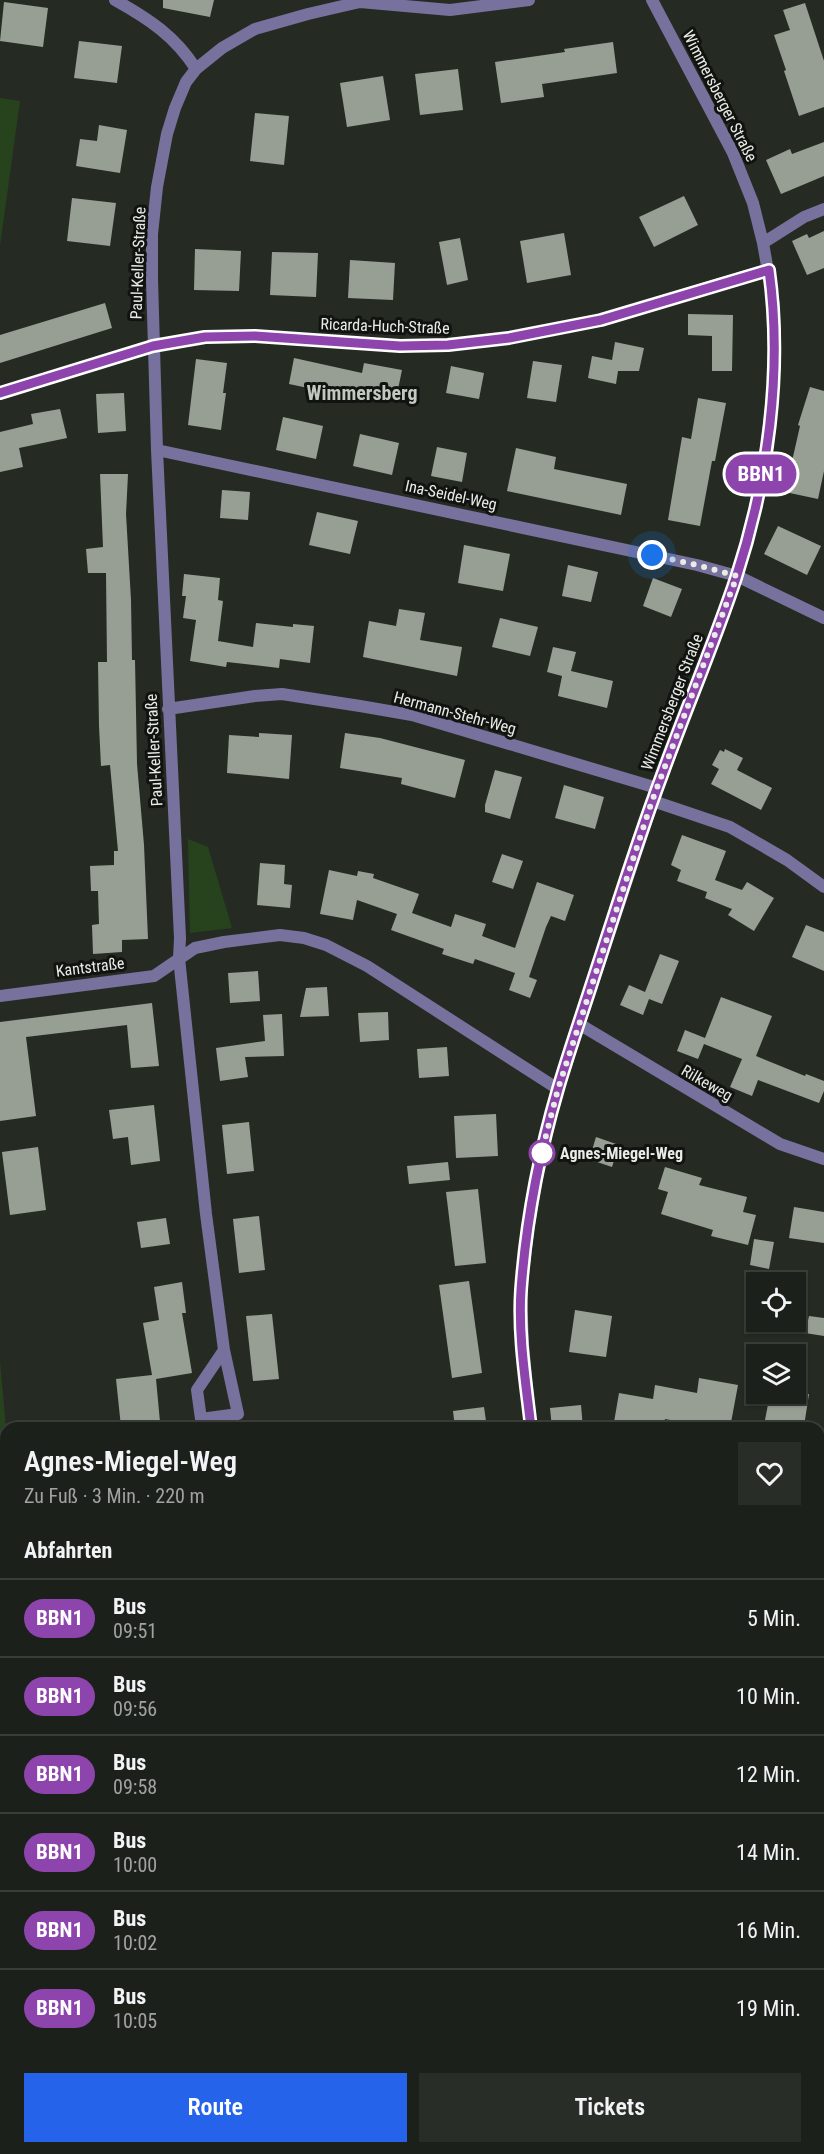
<!DOCTYPE html>
<html lang="de">
<meta charset="utf-8">
<style>
:root{--surface:#1c201a;--page:#292d27;--text:#f1f3f6;--muted:#a0a3a2;--line:#3a3e39;--accent:#2563eb}
body{margin:0;font-family:"Roboto Condensed",sans-serif;background:var(--page);color:var(--text);height:100vh;display:flex;flex-direction:column;font-size:22px;white-space:nowrap}
*{box-sizing:border-box;margin:0}
p{font-size:20px;color:var(--muted)}
.icon{flex:none;width:33px;height:33px;fill:none;stroke:currentColor;stroke-width:2;stroke-linecap:round;stroke-linejoin:round}
.map{position:relative;flex:1;overflow:hidden}
.panel{position:absolute;left:0px;top:1422px;width:825px;height:732px;display:flex;flex-direction:column;background:var(--surface);border-radius:18px 18px 0 0;box-shadow:0 2px 4px #0004,0 0 0 2px var(--line)}
.panel>*{flex:none}
.badge{padding:0 12px;border-radius:20px;font-size:21px;line-height:39px}
.buttons{position:absolute;left:746px;top:1272px;display:grid;gap:12px}
.buttons a{display:grid;place-items:center;width:60px;height:60px;border-radius:0px;background:var(--surface);box-shadow:0 2px 4px #0004,0 0 0 2px var(--line);font-size:30px}
.you{position:absolute;width:30px;height:30px;margin:-15px;border:4px solid #fff;border-radius:50%;background:#1a73e8;box-shadow:0 0 0 9px #1a73e833}
.map>.badge{position:absolute;translate:-50% -50%;box-shadow:0 0 0 3px #fff}
h2{padding:0 24px;font-size:22px;line-height:54px}
.round{display:grid;place-items:center;flex:none;width:63px;height:63px;border-radius:0px;background:var(--page)}
.overview{display:flex;align-items:center;justify-content:space-between;height:102px;padding:0 24px}
h1{font-size:28px;font-weight:600;line-height:45px}
.cta{display:flex;gap:12px;margin-top:auto;padding:12px 24px}
.cta a{flex:1;height:69px;border-radius:0px;background:var(--accent);color:#fff;font-size:24px;font-weight:600;line-height:69px;text-align:center}
.cta a+a{background:var(--page);color:var(--text)}
ul{padding:0;list-style:none}
li{display:flex;align-items:center;gap:18px;height:78px;padding:0 24px;border-top:2px solid var(--line)}
li div{flex:1}
li b{display:block;font-size:22px}
li em{font-style:normal}
li .badge{min-width:66px;font-weight:700;text-align:center}
.map>svg:first-child{display:block}
.green{fill:#27431d}
.lines{fill:none;stroke-linecap:round;stroke-linejoin:round}
.stream{stroke:#1c0d3e;stroke-width:6}
.building{fill:#979f95}
.street{stroke:#77719d;stroke-width:12}
.line-casing{stroke:#fff;stroke-width:14}
.line{stroke:#8e44ad;stroke-width:9}
.walk{stroke:#e8ece6;stroke-width:6;stroke-dasharray:0 10.8}
.stop-dot{fill:#fff;stroke:#8e44ad;stroke-width:3}
.labels{text-anchor:middle;dominant-baseline:central;stroke-width:6;stroke-linejoin:round;paint-order:stroke}
.street-label{font-size:16px;fill:#e8ece6;stroke:#10130f}
.stop-label{font-size:16px;font-weight:bold;fill:#e8ece6;stroke:#10130f;text-anchor:start}
.quarter-label{font-size:20px;font-weight:bold;fill:#c2c9bf;stroke:#10130f}
</style>
<div class="map">
<svg width="824" height="2154" viewBox="0 0 824 2154">
<rect width="100%" height="100%" fill="#252b23"/>
<path class="green" d="M 0,98 L 20,101 L 0,246 Z
M 188,839 L 208,847 L 232,928 L 190,933 Z
M 0,1362 L 6,1428 L 6,1954 L 0,1954 Z"/>
<g class="lines">
<path class="stream" d="M 0,1995 L 6,1998"/>
</g>
<path class="building" d="M 163,0 L 214,0 L 210,17 L 163,8 Z
M 4,2 L 48,8 L 43,47 L 0,41 Z
M 805,3 L 824,61 L 824,107 L 799,116 L 784,71 L 786,70 L 774,35 L 790,30 L 783,10 Z
M 79,41 L 122,46 L 117,83 L 74,78 Z
M 613,42 L 617,73 L 542,84 L 544,97 L 501,103 L 495,62 L 565,52 L 564,49 Z
M 458,69 L 463,110 L 420,115 L 415,74 Z
M 383,76 L 390,120 L 347,127 L 340,83 Z
M 255,113 L 289,116 L 284,165 L 250,161 Z
M 99,125 L 127,130 L 120,173 L 76,166 L 80,139 L 97,141 Z
M 824,142 L 824,176 L 781,194 L 766,160 L 790,149 L 792,154 Z
M 684,196 L 698,225 L 654,247 L 639,217 Z
M 72,198 L 116,203 L 110,246 L 67,241 Z
M 824,231 L 824,268 L 807,275 L 792,241 L 807,234 L 809,238 Z
M 564,233 L 571,275 L 527,283 L 520,241 Z
M 460,238 L 468,280 L 447,285 L 439,242 Z
M 195,249 L 241,251 L 239,291 L 194,290 Z
M 272,252 L 318,253 L 316,297 L 270,295 Z
M 350,260 L 395,263 L 393,300 L 348,298 Z
M 105,303 L 112,328 L 0,363 L 0,335 Z
M 688,314 L 733,315 L 732,371 L 712,371 L 712,336 L 688,335 Z
M 615,342 L 644,348 L 639,371 L 618,371 L 616,384 L 588,378 L 592,356 L 612,360 Z
M 294,358 L 362,373 L 364,363 L 402,370 L 396,399 L 334,387 L 332,393 L 289,384 Z
M 196,359 L 227,363 L 223,393 L 226,393 L 221,430 L 188,425 Z
M 533,361 L 562,365 L 556,402 L 527,398 Z
M 451,366 L 484,373 L 479,399 L 446,393 Z
M 810,387 L 824,391 L 824,471 L 818,499 L 785,492 L 800,426 L 798,425 Z
M 124,393 L 126,431 L 98,433 L 96,394 Z
M 698,398 L 726,403 L 715,461 L 712,461 L 700,526 L 668,520 L 682,437 L 691,439 Z
M 60,409 L 67,438 L 19,448 L 23,467 L 0,472 L 0,432 L 33,424 L 31,414 Z
M 283,417 L 323,426 L 316,459 L 276,450 Z
M 360,434 L 399,443 L 392,475 L 353,466 Z
M 437,447 L 467,453 L 462,482 L 431,476 Z
M 516,448 L 556,457 L 554,469 L 627,484 L 621,515 L 507,491 Z
M 100,474 L 128,474 L 126,514 L 131,600 L 132,660 L 135,660 L 137,764 L 144,845 L 148,939 L 122,940 L 122,952 L 93,954 L 92,925 L 99,924 L 98,891 L 91,891 L 90,866 L 114,865 L 114,851 L 118,851 L 110,765 L 101,766 L 99,726 L 98,662 L 107,662 L 106,573 L 88,573 L 86,549 L 103,547 Z
M 222,490 L 250,492 L 248,520 L 220,518 Z
M 317,512 L 358,521 L 350,554 L 309,545 Z
M 778,526 L 821,546 L 807,575 L 764,554 Z
M 464,545 L 510,554 L 503,591 L 458,583 Z
M 568,565 L 598,572 L 591,602 L 562,596 Z
M 184,574 L 220,578 L 218,600 L 223,601 L 218,641 L 253,647 L 256,623 L 293,627 L 293,624 L 314,626 L 310,663 L 280,659 L 279,668 L 227,662 L 226,667 L 190,661 L 196,620 L 183,618 L 186,596 L 182,596 Z
M 653,578 L 682,589 L 671,617 L 643,606 Z
M 399,609 L 425,613 L 420,640 L 462,647 L 457,676 L 363,657 L 369,621 L 396,626 Z
M 500,618 L 538,627 L 530,656 L 492,647 Z
M 553,647 L 576,652 L 571,671 L 613,681 L 607,708 L 558,696 L 562,676 L 547,672 Z
M 259,733 L 292,735 L 289,779 L 227,773 L 229,735 L 259,737 Z
M 345,733 L 380,738 L 465,760 L 455,798 L 401,784 L 402,778 L 340,768 Z
M 725,749 L 743,758 L 737,770 L 772,788 L 761,810 L 711,784 L 719,769 L 712,765 L 720,750 L 724,752 Z
M 495,770 L 522,777 L 510,819 L 485,812 L 485,805 Z
M 564,785 L 604,797 L 595,829 L 555,818 Z
M 682,835 L 726,851 L 715,880 L 742,890 L 747,882 L 774,898 L 754,931 L 728,915 L 732,909 L 705,898 L 707,892 L 677,881 L 681,870 L 671,865 Z
M 502,854 L 523,861 L 513,889 L 492,882 Z
M 260,863 L 285,865 L 284,884 L 292,885 L 290,908 L 257,905 Z
M 329,870 L 357,876 L 358,871 L 374,874 L 373,878 L 419,894 L 412,913 L 451,927 L 455,914 L 486,924 L 482,936 L 515,948 L 537,882 L 574,895 L 565,921 L 551,916 L 546,927 L 529,977 L 537,980 L 530,998 L 509,990 L 515,973 L 475,959 L 473,964 L 442,954 L 444,949 L 391,930 L 397,914 L 357,900 L 353,920 L 320,914 Z
M 806,925 L 824,932 L 824,971 L 792,957 Z
M 660,954 L 679,961 L 662,1004 L 649,999 L 643,1015 L 620,1005 L 629,985 L 645,992 Z
M 258,971 L 260,1001 L 230,1003 L 228,973 Z
M 327,987 L 329,1016 L 300,1017 L 306,988 Z
M 721,997 L 772,1016 L 756,1056 L 805,1076 L 806,1074 L 824,1081 L 824,1091 L 819,1103 L 758,1080 L 752,1096 L 730,1087 L 742,1059 L 704,1044 L 698,1059 L 677,1051 L 685,1030 L 705,1038 Z
M 152,1003 L 159,1066 L 131,1068 L 127,1025 L 26,1037 L 36,1116 L 0,1121 L 0,1022 Z
M 388,1012 L 389,1040 L 360,1042 L 358,1013 Z
M 282,1014 L 284,1056 L 245,1057 L 248,1077 L 220,1081 L 216,1048 L 265,1041 L 263,1015 Z
M 447,1047 L 449,1076 L 419,1078 L 417,1049 Z
M 154,1105 L 160,1161 L 131,1165 L 128,1137 L 113,1139 L 109,1110 Z
M 496,1114 L 498,1156 L 456,1158 L 454,1116 Z
M 249,1122 L 254,1171 L 227,1174 L 222,1125 Z
M 596,1137 L 619,1145 L 612,1167 L 594,1161 L 593,1147 Z
M 38,1147 L 46,1210 L 10,1215 L 2,1152 Z
M 448,1162 L 450,1180 L 409,1184 L 407,1166 Z
M 665,1167 L 702,1178 L 699,1185 L 747,1197 L 743,1212 L 756,1215 L 748,1245 L 711,1236 L 713,1230 L 661,1214 L 668,1192 L 658,1189 Z
M 478,1189 L 486,1263 L 455,1266 L 446,1192 Z
M 794,1207 L 824,1212 L 824,1243 L 789,1238 Z
M 259,1216 L 265,1270 L 239,1273 L 233,1219 Z
M 166,1218 L 170,1244 L 141,1248 L 137,1222 Z
M 754,1239 L 774,1242 L 769,1269 L 750,1265 Z
M 469,1281 L 482,1373 L 452,1378 L 439,1285 Z
M 182,1282 L 186,1313 L 182,1313 L 192,1373 L 156,1379 L 160,1422 L 121,1427 L 116,1379 L 152,1375 L 143,1323 L 159,1320 L 154,1287 Z
M 575,1310 L 612,1316 L 606,1357 L 569,1352 Z
M 272,1314 L 279,1379 L 253,1381 L 246,1316 Z
M 809,1316 L 824,1318 L 824,1336 L 805,1333 Z
M 699,1378 L 738,1385 L 730,1428 L 715,1428 L 665,1419 L 663,1428 L 613,1428 L 619,1393 L 653,1399 L 655,1385 L 697,1393 Z
M 770,1394 L 809,1394 L 804,1426 L 765,1420 Z
M 581,1405 L 583,1428 L 552,1428 L 550,1408 Z
M 484,1407 L 487,1428 L 455,1428 L 453,1411 Z"/>
<g class="lines">
<path class="street" d="M 115,0 C 149,19 175,36 196,69
M 763,243 L 804,217 L 824,209
M 0,393 L 153,346 L 205,337 L 255,336 L 401,346 L 448,345 L 509,338 L 601,320 L 769,269
M 157,450 L 697,565 L 737,576 L 824,618
M 168,709 L 255,696 L 282,694 L 360,706 L 412,715 L 657,788
M 653,801 L 730,827 L 787,860 L 824,887
M 0,996 L 154,976 L 195,948 L 224,942 L 280,935 L 304,938 L 326,945 L 367,966 L 558,1089
M 579,1024 L 780,1144 L 824,1159
M 224,1350 L 238,1414 L 201,1419 L 197,1390 L 224,1350 L 206,1214 L 179,958 L 180,938 L 157,450 L 152,279 L 152,234 L 157,187 L 167,134 L 175,108 L 186,82 L 196,69 L 222,48 L 255,29 L 308,14 L 360,2 L 450,10 L 529,0
M 531,1428 L 523,1345 L 521,1292 L 528,1230 L 541,1155 L 558,1089 L 653,801 L 737,576 L 754,513 L 766,451 L 773,390 L 775,351 L 774,305 L 763,243 L 753,203 L 733,153 L 652,0
M 613,2148 L 614,2154
M 293,2154 L 294,2148
M 497,2154 L 500,2148"/>
</g>
<g class="lines">
<defs>
<path id="line" d="M 0,393 L 153,346 L 205,337 L 255,336 L 400,346 L 448,345 L 509,338 L 601,320 L 769,270 C 783,371 768,480 736,578 C 714,644 686,709 662,775 C 636,844 614,916 591,986 C 580,1020 568,1055 558,1089 C 539,1154 526,1223 521,1290 C 518,1336 526,1383 531,1428"/>
</defs>
<use href="#line" class="line-casing"/>
<use href="#line" class="line"/>
<path class="walk" d="M 542,1153 L 541,1155 L 558,1089 L 652,801 L 737,576 L 697,565 L 652,555"/>
</g>
<circle class="stop-dot" cx="542" cy="1153" r="12"/>
<g class="labels">
<g class="street-label">
<text transform="translate(720 96) rotate(63)">Wimmersberger Straße</text>
<text transform="translate(138 263) rotate(-88)">Paul-Keller-Straße</text>
<text transform="translate(385 326) rotate(2)">Ricarda-Huch-Straße</text>
<text transform="translate(451 495) rotate(12)">Ina-Seidel-Weg</text>
<text transform="translate(672 702) rotate(-69)">Wimmersberger Straße</text>
<text transform="translate(455 713) rotate(15)">Hermann-Stehr-Weg</text>
<text transform="translate(154 750) rotate(-93)">Paul-Keller-Straße</text>
<text transform="translate(90 967) rotate(-7)">Kantstraße</text>
<text transform="translate(707 1083) rotate(30)">Rilkeweg</text>
</g>
<g class="stop-label">
<text x="560" y="1153">Agnes-Miegel-Weg</text>
</g>
<g class="quarter-label">
<text x="362" y="393">Wimmersberg</text>
</g>
</g>
</svg>
<div class="buttons">
<a><svg class="icon" aria-label="locate" viewBox="0 0 24 24"><circle cx="12" cy="12" r="6"/><path d="M12 2v4M12 18v4M2 12h4M18 12h4"/></svg></a>
<a><svg class="icon" aria-label="layers" viewBox="0 0 24 24"><path d="M12 4l9 5-9 5-9-5zM3 14l9 5 9-5"/></svg></a>
</div>
<div class="you" style="left:652px;top:555px"></div>
<b class="badge" style="left:761px;top:474px;background:#8e44ad;color:#fff">BBN1</b>
<section class="panel">
<div class="overview"><div><h1>Agnes-Miegel-Weg</h1><p>Zu Fuß · 3 Min. · 220 m</p></div><a class="round"><svg class="icon" aria-label="heart" viewBox="0 0 24 24"><path d="M12 20l-8-8c-3-5 5-10 8-4 3-6 11-1 8 4z"/></svg></a></div>
<h2>Abfahrten</h2>
<ul>
<li><span class="badge" style="background:#8e44ad;color:#fff">BBN1</span><div><b>Bus</b><p>09:51</p></div><em>5 Min.</em></li>
<li><span class="badge" style="background:#8e44ad;color:#fff">BBN1</span><div><b>Bus</b><p>09:56</p></div><em>10 Min.</em></li>
<li><span class="badge" style="background:#8e44ad;color:#fff">BBN1</span><div><b>Bus</b><p>09:58</p></div><em>12 Min.</em></li>
<li><span class="badge" style="background:#8e44ad;color:#fff">BBN1</span><div><b>Bus</b><p>10:00</p></div><em>14 Min.</em></li>
<li><span class="badge" style="background:#8e44ad;color:#fff">BBN1</span><div><b>Bus</b><p>10:02</p></div><em>16 Min.</em></li>
<li><span class="badge" style="background:#8e44ad;color:#fff">BBN1</span><div><b>Bus</b><p>10:05</p></div><em>19 Min.</em></li>
</ul>
<div class="cta"><a>Route</a><a>Tickets</a></div>
</section>
</div>
